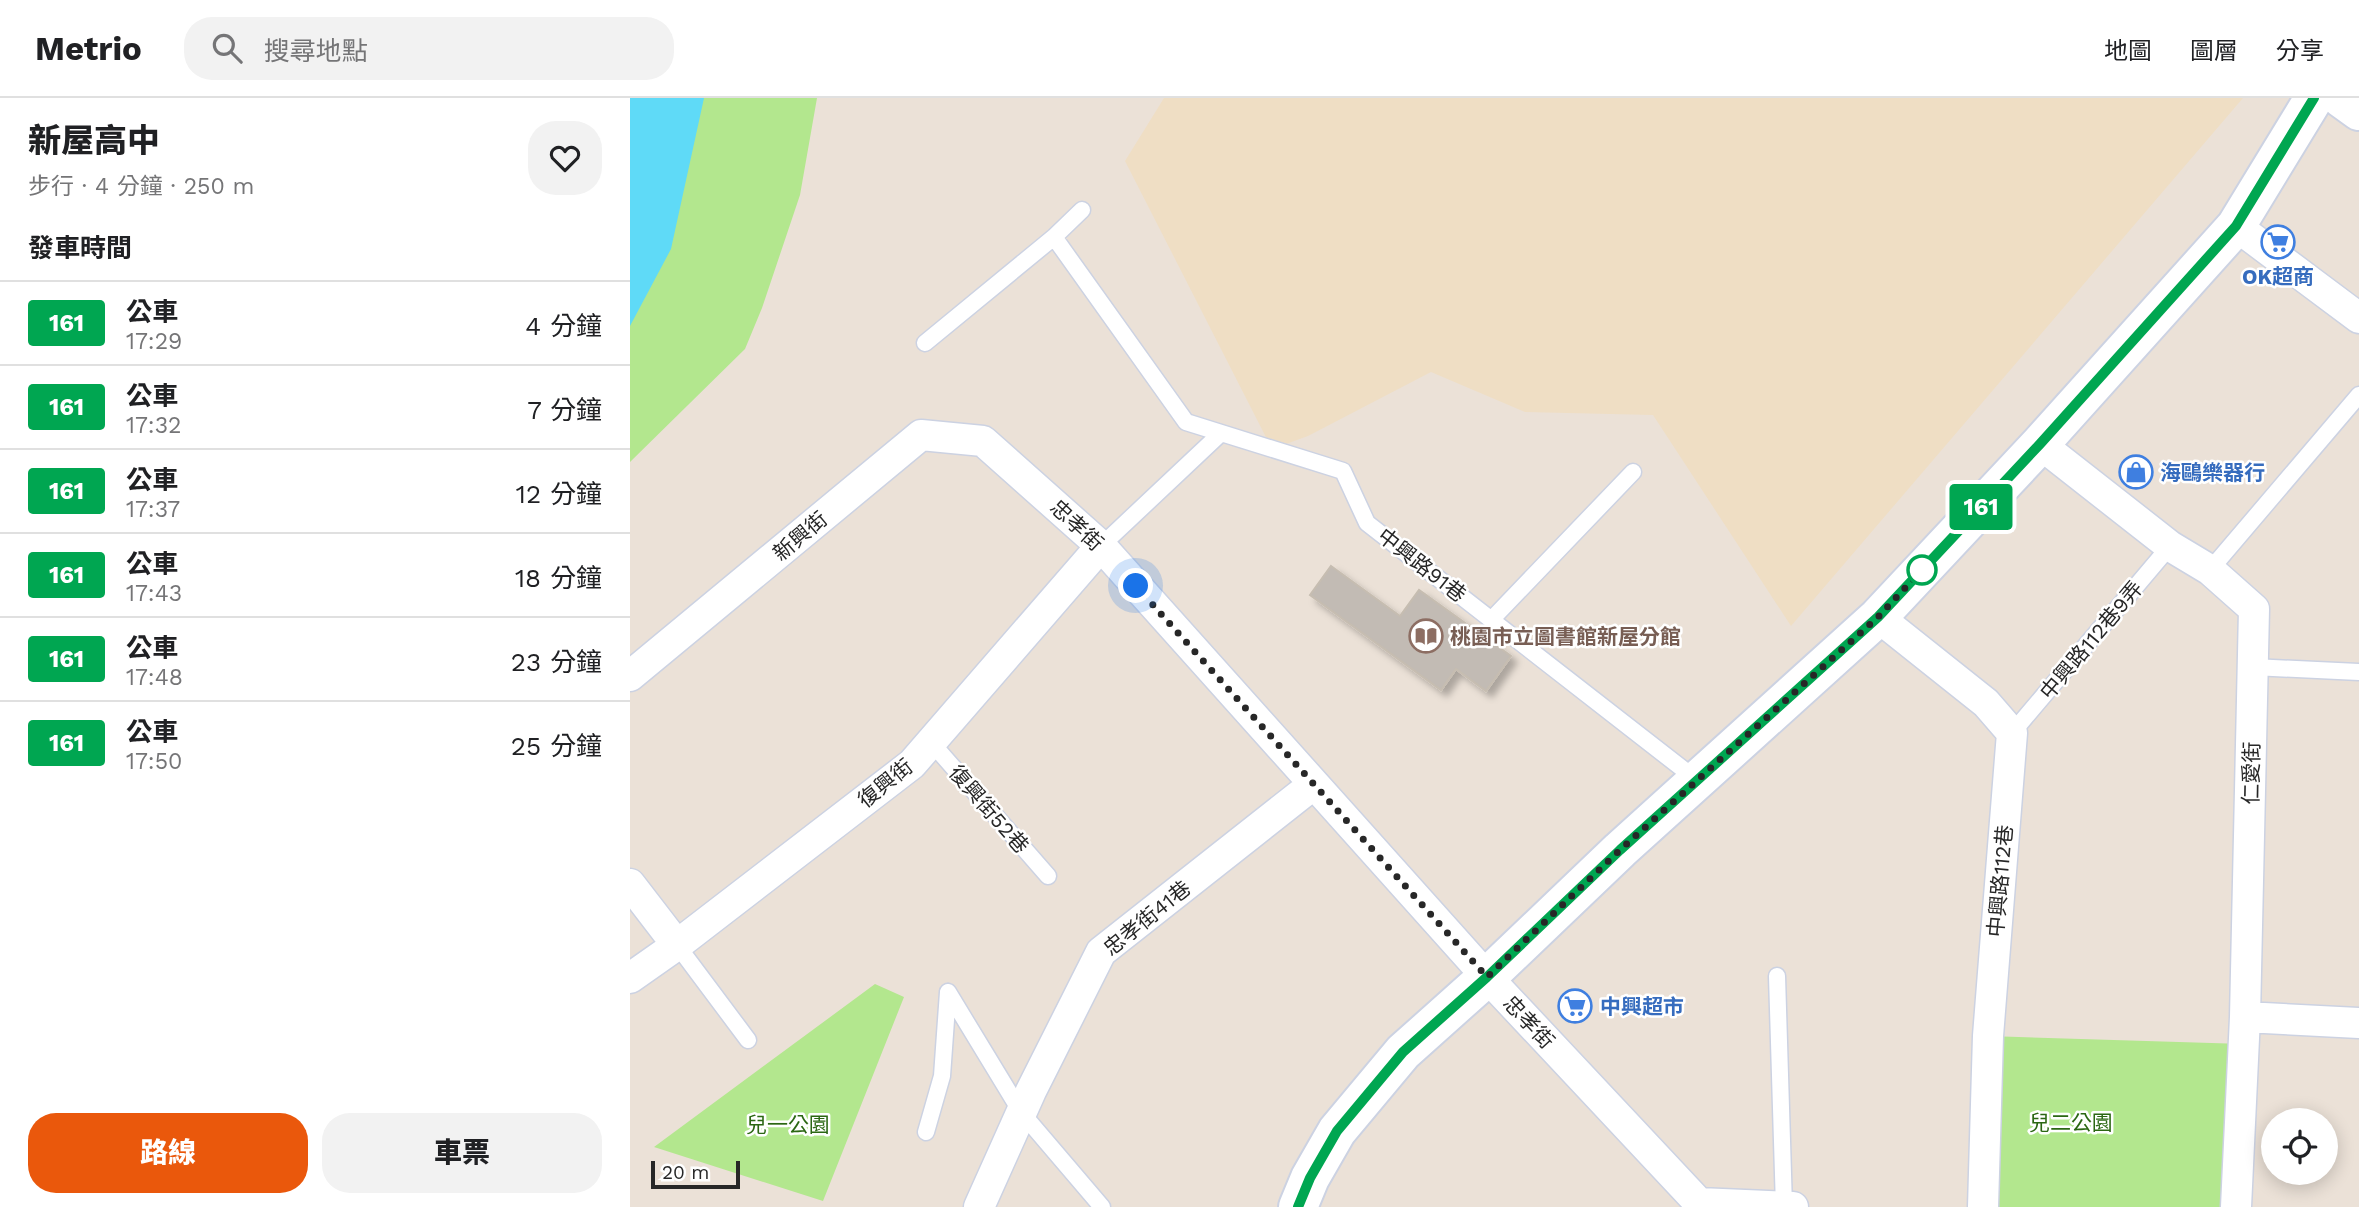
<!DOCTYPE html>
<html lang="zh-TW">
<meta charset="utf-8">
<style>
:root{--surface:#fff;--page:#f2f2f2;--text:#202124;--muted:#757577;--line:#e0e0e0;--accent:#ea580c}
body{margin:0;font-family:"Work Sans","Noto Sans TC",sans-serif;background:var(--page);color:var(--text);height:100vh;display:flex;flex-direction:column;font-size:26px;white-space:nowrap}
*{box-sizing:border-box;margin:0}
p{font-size:23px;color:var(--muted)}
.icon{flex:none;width:38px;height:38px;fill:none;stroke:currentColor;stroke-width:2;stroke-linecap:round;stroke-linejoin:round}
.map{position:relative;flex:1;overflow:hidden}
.sheet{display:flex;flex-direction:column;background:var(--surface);width:630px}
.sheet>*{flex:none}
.badge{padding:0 14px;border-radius:5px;font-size:24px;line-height:46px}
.buttons{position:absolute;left:1631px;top:1010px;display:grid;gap:14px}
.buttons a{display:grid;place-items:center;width:77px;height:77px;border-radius:50%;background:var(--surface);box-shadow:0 4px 18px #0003;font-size:35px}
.scale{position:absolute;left:21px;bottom:18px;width:89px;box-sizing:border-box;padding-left:7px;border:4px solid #272727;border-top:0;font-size:19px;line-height:24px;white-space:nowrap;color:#272727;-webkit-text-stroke:5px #fff;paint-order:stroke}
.you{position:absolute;width:35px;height:35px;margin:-18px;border:5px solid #fff;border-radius:50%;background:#1a73e8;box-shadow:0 0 0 10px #1a73e833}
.map>.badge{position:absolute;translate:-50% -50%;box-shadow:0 0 0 4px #fff}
h2{padding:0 28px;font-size:26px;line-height:63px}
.round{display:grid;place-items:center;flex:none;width:74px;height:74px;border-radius:28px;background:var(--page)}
.summary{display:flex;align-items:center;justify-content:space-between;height:119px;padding:0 28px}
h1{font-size:33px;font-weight:800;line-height:52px}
.action{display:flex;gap:14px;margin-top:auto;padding:14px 28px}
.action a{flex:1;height:80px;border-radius:28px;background:var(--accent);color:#fff;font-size:28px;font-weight:800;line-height:80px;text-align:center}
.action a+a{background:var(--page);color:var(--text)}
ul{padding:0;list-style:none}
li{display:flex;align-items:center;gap:21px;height:84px;padding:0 28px;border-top:2px solid var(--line)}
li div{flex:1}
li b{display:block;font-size:26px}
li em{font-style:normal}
li .badge{min-width:77px;font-weight:700;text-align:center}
header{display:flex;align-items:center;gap:42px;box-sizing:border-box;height:98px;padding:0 35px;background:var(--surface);border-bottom:2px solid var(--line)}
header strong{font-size:33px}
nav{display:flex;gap:38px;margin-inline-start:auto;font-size:24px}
.search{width:490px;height:63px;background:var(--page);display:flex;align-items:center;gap:18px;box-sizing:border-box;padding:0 24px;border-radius:28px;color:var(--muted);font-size:26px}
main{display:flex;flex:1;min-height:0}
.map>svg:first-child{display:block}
.education{fill:#efdec4}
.green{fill:#b3e78e}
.water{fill:#5fdaf7}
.building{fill:#c2bbb4;stroke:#c6bdb1;stroke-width:2;filter:url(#shadow)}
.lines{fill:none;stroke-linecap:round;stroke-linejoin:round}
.service-casing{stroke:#ccd2e2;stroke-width:19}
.minor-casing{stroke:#ccd2e2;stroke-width:33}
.tertiary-casing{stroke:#ccd2e2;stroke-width:42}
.service{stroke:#fff;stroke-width:16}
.minor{stroke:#fff;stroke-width:30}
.tertiary{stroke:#fff;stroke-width:38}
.line-casing{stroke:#fff;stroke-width:16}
.line{stroke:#00a651;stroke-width:10}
.walk{stroke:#272727;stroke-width:7;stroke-dasharray:0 12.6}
.stop-dot{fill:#fff;stroke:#00a651;stroke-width:3.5}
.labels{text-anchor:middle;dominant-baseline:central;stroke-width:5;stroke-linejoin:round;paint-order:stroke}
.shop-label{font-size:21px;font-weight:bold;fill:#366cbe;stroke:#fff;text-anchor:start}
.street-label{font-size:21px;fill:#272727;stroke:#fff}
.education-label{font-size:21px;font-weight:bold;fill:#785e54;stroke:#fff;text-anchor:start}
.park-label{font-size:21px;fill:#2b6713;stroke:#fff}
</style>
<header>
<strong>Metrio</strong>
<div class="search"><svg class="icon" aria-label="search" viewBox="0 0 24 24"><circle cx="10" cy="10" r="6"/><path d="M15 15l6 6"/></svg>搜尋地點</div>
<nav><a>地圖</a><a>圖層</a><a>分享</a></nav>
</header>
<main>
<section class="sheet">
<div class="summary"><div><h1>新屋高中</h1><p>步行 · 4 分鐘 · 250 m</p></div><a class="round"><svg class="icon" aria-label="heart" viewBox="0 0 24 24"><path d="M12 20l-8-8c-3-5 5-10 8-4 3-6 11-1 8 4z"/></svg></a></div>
<h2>發車時間</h2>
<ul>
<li><span class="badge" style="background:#00a651;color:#fff">161</span><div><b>公車</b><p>17:29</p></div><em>4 分鐘</em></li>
<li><span class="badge" style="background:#00a651;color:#fff">161</span><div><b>公車</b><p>17:32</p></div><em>7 分鐘</em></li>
<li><span class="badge" style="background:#00a651;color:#fff">161</span><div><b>公車</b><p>17:37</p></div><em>12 分鐘</em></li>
<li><span class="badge" style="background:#00a651;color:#fff">161</span><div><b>公車</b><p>17:43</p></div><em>18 分鐘</em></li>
<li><span class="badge" style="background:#00a651;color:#fff">161</span><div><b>公車</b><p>17:48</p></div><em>23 分鐘</em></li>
<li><span class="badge" style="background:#00a651;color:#fff">161</span><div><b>公車</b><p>17:50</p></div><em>25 分鐘</em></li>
</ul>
<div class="action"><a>路線</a><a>車票</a></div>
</section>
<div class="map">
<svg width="1729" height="1109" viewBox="0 0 1729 1109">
<defs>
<filter id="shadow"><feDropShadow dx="6" dy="6" stdDeviation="3.5" flood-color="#0004"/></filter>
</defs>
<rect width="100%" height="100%" fill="#ebe1d7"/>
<path class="education" d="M 534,0 L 1613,0 L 1161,528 L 1023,317 L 895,314 L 801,274 L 678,338 L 642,351 L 495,63 Z"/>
<path class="green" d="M 0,0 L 187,0 L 170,97 L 132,210 L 115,251 L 0,364 Z
M 245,886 L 274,899 L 193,1103 L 24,1049 Z
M 1358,938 L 1614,946 L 1606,1109 L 1353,1109 Z"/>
<path class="water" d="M 0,0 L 74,0 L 41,151 L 0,228 Z"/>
<path class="building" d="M 701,468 L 770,518 L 789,492 L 881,558 L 856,593 L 826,571 L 811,592 L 680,497 Z"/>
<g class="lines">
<defs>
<path id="service" d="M 424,139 L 556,324 L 713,373 L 737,425 L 1067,682
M 295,245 L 424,139 L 452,112
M 471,448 L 590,336
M 1580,472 L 1729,297
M 862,521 L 1003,374
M 1623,569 L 1729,574
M 1382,635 L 1540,448
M 301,644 L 418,778
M 47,847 L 118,942
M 1147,878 L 1154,1109
M 318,894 L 391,1014 L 472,1109
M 296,1034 L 312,978 L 318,894"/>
<path id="minor" d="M 1606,128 L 1729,220
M 1410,346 L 1540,448 L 1580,472 L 1624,511 L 1615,919 L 1606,1109
M 1248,519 L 1356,605 L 1382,635 L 1358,938 L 1353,1109
M 0,578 L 291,337 L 353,343 L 471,448 L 857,879 L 1069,1105 L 1068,1109
M 0,786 L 47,847
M 0,880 L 47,847 L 282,666 L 471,448
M 1615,919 L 1729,925
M 1069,1105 L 1163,1109
M 349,1109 L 401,993 L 471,854 L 684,686"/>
<path id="tertiary" d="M 1711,0 L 1729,13
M 668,1109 L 680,1080 L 707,1033 L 773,954 L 857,879 L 990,752 L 1248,519 L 1410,346 L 1606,128 L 1684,0"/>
</defs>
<use href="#service" class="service-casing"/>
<use href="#minor" class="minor-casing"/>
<use href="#tertiary" class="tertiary-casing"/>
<use href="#service" class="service"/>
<use href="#minor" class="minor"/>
<use href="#tertiary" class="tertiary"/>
</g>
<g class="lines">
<defs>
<path id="line" d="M 668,1109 L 680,1080 L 707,1033 L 773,954 L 857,879 L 990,752 L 1248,519 L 1410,346 L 1606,128 L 1684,0"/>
</defs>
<use href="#line" class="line-casing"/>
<use href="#line" class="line"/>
<path class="walk" d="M 506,488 L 857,879 L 990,752 L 1248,519 L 1292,472"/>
</g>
<defs>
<symbol id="supermarket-ring" viewBox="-11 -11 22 22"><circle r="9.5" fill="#fff" stroke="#3f7fe0" stroke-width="1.5"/><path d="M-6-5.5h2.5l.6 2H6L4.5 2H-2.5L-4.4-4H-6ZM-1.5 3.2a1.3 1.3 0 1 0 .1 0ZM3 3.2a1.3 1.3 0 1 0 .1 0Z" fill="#3f7fe0"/></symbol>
<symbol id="shop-ring" viewBox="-11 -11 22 22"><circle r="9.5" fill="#fff" stroke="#3f7fe0" stroke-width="1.5"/><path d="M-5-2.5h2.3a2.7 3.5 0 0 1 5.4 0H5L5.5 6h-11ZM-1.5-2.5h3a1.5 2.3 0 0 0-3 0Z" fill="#3f7fe0"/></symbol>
<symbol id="library-ring" viewBox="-11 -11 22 22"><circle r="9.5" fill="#fff" stroke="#8d6e63" stroke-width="1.5"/><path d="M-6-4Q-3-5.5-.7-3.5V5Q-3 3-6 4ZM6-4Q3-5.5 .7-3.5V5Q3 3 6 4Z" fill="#8d6e63"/></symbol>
</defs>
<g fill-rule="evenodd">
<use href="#supermarket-ring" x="1629" y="125" width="38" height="38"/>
<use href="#shop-ring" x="1487" y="355" width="38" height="38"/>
<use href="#library-ring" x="777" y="519" width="38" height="38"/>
<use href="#supermarket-ring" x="926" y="889" width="38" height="38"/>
</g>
<circle class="stop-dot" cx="1292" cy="472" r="14"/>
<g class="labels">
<g class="shop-label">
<text x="1648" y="178" text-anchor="middle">OK超商</text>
<text x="1530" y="374">海鷗樂器行</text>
<text x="970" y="908">中興超市</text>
</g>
<g class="street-label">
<text transform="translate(447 427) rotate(43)">忠孝街</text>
<text transform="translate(170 438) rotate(-40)">新興街</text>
<text transform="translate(792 467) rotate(38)">中興路91巷</text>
<text transform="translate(1461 542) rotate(-50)">中興路112巷9弄</text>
<text transform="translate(1621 675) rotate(-89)">仁愛街</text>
<text transform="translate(255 685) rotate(-39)">復興街</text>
<text transform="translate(359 711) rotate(49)">復興街52巷</text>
<text transform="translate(1370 783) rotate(-85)">中興路112巷</text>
<text transform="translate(517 820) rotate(-39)">忠孝街41巷</text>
<text transform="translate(899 924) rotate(47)">忠孝街</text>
</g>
<g class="education-label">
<text x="820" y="538">桃園市立圖書館新屋分館</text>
</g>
<g class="park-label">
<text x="1441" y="1024">兒二公園</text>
<text x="158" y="1026">兒一公園</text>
</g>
</g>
</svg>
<div class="buttons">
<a><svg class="icon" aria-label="locate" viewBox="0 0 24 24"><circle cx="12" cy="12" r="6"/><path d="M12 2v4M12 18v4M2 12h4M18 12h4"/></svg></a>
</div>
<div class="scale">20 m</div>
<div class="you" style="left:506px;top:488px"></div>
<b class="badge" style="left:1351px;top:409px;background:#00a651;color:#fff">161</b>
</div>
</main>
